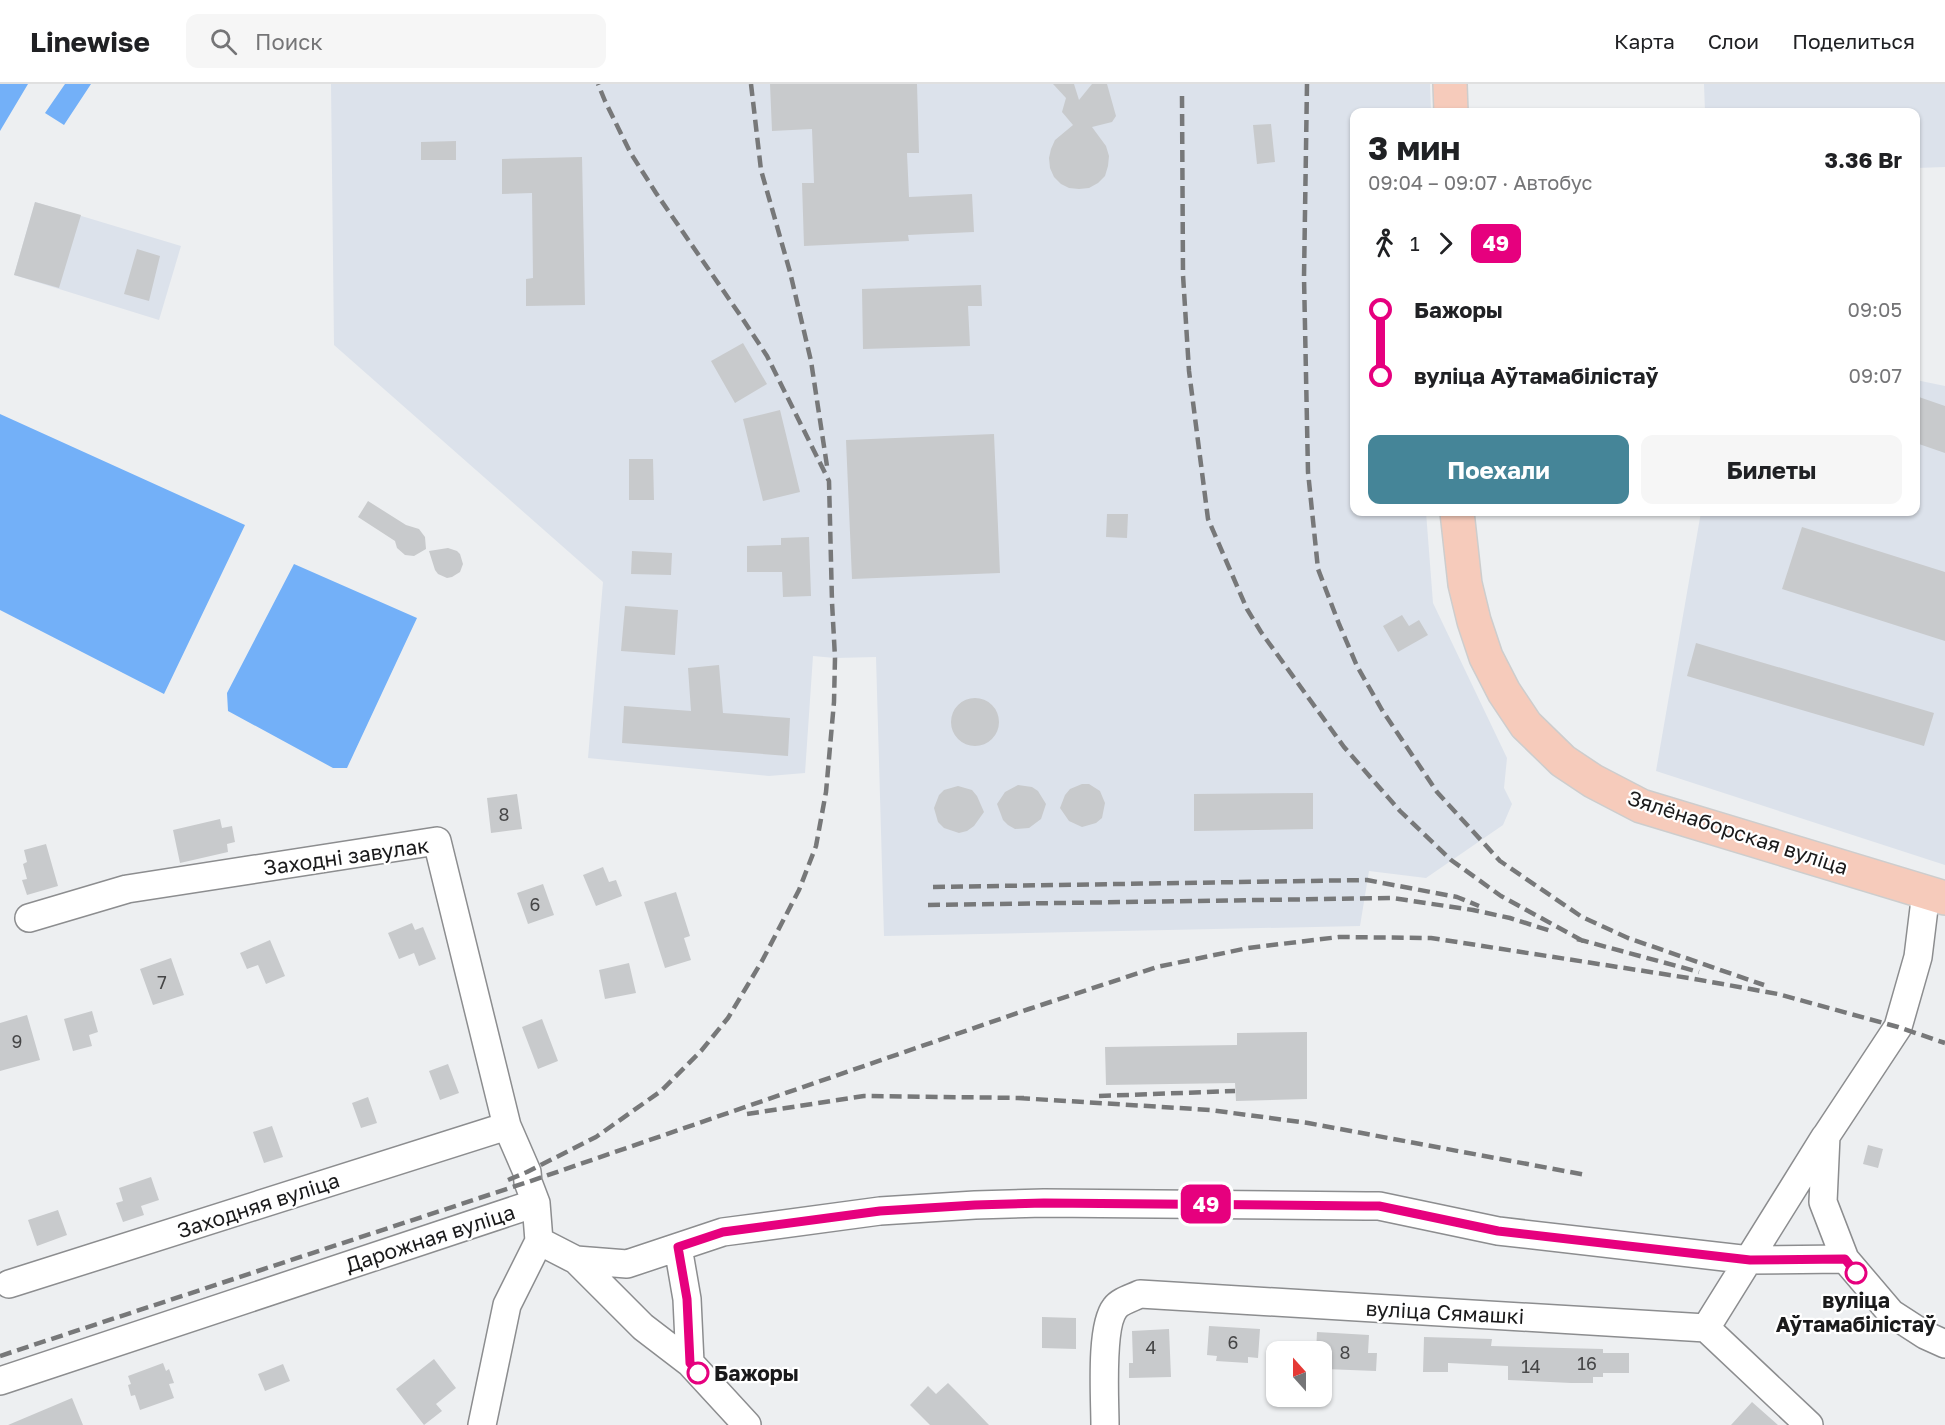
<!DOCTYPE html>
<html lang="ru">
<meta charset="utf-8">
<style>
:root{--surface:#fff;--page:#f6f6f6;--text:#202124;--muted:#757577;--line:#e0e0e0;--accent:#458598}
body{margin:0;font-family:"Golos Text",sans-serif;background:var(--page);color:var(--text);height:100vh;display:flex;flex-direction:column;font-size:22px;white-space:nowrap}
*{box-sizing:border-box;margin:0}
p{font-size:20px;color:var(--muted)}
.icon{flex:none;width:33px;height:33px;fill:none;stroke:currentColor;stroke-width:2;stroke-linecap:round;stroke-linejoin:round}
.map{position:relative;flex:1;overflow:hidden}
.details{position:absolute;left:1350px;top:24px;width:570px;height:408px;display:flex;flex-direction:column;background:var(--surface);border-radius:12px;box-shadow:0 2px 4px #0004}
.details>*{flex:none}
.badge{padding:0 12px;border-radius:9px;font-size:21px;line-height:39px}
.needle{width:39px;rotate:339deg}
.buttons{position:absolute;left:1266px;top:1257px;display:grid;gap:12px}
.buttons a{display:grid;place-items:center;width:66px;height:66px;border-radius:12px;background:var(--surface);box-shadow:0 2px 4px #0004;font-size:30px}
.map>.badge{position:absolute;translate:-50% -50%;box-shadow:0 0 0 3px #fff}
.legs{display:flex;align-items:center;gap:9px;height:66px;padding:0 18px;font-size:20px}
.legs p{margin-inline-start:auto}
.summary{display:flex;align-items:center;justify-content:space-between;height:102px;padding:0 18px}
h1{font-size:33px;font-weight:700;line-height:45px}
.button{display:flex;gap:12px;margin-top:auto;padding:12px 18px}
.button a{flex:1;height:69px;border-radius:12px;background:var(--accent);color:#fff;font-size:24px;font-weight:700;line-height:69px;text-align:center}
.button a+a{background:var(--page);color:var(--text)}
ul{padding:0 18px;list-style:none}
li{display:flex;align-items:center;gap:21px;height:66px;font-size:22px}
li i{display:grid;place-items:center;width:9px;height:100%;margin:0 8px;background:currentColor}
li i::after{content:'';width:15px;height:15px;margin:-8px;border:4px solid;border-radius:50%;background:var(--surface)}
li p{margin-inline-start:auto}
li:first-child i{background:linear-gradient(#0000 50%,currentColor 0)}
li:last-child i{background:linear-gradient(currentColor 50%,#0000 0)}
header{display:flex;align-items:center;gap:36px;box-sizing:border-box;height:84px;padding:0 30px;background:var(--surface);border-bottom:2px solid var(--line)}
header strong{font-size:28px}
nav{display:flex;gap:33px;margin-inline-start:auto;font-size:21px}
.search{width:420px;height:54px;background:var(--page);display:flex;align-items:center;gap:15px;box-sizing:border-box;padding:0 21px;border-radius:12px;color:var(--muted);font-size:22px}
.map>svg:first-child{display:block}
.built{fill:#dce2eb}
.water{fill:#73b0f8}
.building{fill:#c8cacc}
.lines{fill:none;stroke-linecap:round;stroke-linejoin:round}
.minor-casing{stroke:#8c8d8f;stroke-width:30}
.major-casing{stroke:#cdcdcd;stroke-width:36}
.minor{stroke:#fff;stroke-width:27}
.major{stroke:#f6cbbb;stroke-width:33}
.rail{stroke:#777879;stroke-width:4.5;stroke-dasharray:12 6;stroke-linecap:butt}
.line-1-casing{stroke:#fff;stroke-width:14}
.line-1{stroke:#e6007e;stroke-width:9}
.stop-1-dot{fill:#fff;stroke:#e6007e;stroke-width:3}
.labels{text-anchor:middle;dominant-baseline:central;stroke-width:4.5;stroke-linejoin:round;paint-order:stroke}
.number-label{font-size:18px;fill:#464647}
.street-label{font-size:21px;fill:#1a1a1b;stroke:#fff}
.stop-label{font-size:21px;font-weight:bold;fill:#1a1a1b;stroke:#fff}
</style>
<header>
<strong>Linewise</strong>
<div class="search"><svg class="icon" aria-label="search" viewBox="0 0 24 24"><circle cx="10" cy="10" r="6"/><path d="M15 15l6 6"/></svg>Поиск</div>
<nav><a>Карта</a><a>Слои</a><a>Поделиться</a></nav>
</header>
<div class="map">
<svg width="1945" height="1341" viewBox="0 0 1945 1341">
<rect width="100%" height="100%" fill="#edeff1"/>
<path class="built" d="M 331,0 L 1430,0 L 1431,28 L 1354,28 L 1354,428 L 1426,428 L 1433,519 L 1507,674 L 1504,704 L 1512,720 L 1503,741 L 1426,794 L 1369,787 L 1360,842 L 884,852 L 876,573 L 835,574 L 813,572 L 805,689 L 769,692 L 588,674 L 603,498 L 334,261 Z
M 1704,0 L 1945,0 L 1945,83 L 1916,84 L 1916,28 L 1705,28 Z
M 35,118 L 181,162 L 159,236 L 14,191 Z
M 1916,296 L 1945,302 L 1945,781 L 1656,687 L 1701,428 L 1916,428 Z"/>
<path class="water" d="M 0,0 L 28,0 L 0,47 Z
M 65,0 L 91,0 L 64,41 L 45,29 Z
M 0,330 L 245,441 L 164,610 L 0,526 Z
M 294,480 L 417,534 L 347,684 L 333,684 L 228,627 L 227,609 Z"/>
<path class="building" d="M 770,0 L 917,0 L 919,69 L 907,69 L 909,113 L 972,110 L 974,148 L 908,151 L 909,157 L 804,162 L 802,99 L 814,99 L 812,45 L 772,47 Z
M 1053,0 L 1074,0 L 1079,16 L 1092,0 L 1107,0 L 1116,32 L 1112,38 L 1092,43 L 1106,62 L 1109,72 L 1108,82 L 1105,92 L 1098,99 L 1089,104 L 1079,105 L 1069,104 L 1061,100 L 1054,93 L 1050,84 L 1049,74 L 1051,65 L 1055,56 L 1073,41 L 1062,28 L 1066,14 Z
M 1271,40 L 1275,78 L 1257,80 L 1253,41 Z
M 456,57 L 456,76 L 421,76 L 421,58 Z
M 582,73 L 585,221 L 526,222 L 526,195 L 533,194 L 532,109 L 502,110 L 502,75 Z
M 35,118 L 81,131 L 59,204 L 14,191 Z
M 137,165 L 160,172 L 149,217 L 124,210 Z
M 981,201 L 982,222 L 968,222 L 970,262 L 863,265 L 862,205 Z
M 743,259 L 767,300 L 735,319 L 711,277 Z
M 1916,312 L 1945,322 L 1945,369 L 1916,359 Z
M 780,326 L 800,408 L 763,417 L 743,335 Z
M 994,350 L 1000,489 L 852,495 L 846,356 Z
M 629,375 L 653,375 L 654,416 L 629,416 Z
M 368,417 L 406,441 L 419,445 L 425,453 L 426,465 L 414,472 L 405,471 L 397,464 L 395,457 L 358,433 Z
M 1107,430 L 1128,430 L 1127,454 L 1106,453 Z
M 1802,443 L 1945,488 L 1945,557 L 1782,505 Z
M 809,453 L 811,512 L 783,513 L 782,488 L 747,488 L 747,462 L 781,461 L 781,454 Z
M 448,464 L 457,467 L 460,470 L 463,480 L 460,488 L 452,493 L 447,494 L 438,490 L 435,486 L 429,467 Z
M 632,467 L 672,469 L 671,491 L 631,490 Z
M 625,522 L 678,526 L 675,571 L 621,567 Z
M 1402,531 L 1409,542 L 1419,536 L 1428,551 L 1398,568 L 1383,542 Z
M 1696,559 L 1934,629 L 1924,662 L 1687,592 Z
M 719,581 L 723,629 L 790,634 L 788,672 L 622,659 L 624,622 L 691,627 L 688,584 Z
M951 638a24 24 0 1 1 48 0a24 24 0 1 1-48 0Z
M 1082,700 L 1089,700 L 1100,707 L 1105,719 L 1102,734 L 1096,739 L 1082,743 L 1069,737 L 1060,724 L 1065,711 L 1070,705 Z
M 1018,701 L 1032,703 L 1038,707 L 1046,720 L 1041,735 L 1029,744 L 1015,745 L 1008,741 L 1003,736 L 997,720 L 1005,708 Z
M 958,702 L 972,706 L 977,712 L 984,728 L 974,742 L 967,747 L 959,749 L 944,744 L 938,738 L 934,724 L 939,711 L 944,706 Z
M 1313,709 L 1313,745 L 1194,747 L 1194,710 Z
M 517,710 L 522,745 L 491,749 L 487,714 Z
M 220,735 L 222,744 L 232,742 L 235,758 L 227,760 L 228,768 L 180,779 L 173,746 Z
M 46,760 L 58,802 L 27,811 L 22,796 L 27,795 L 23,780 L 27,778 L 24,766 Z
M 603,783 L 609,798 L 616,796 L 622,812 L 596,822 L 583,791 Z
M 543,800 L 554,831 L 528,840 L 517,809 Z
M 676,808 L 690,852 L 684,854 L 691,876 L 665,884 L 644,818 Z
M 412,839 L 415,846 L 423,843 L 436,875 L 419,882 L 414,869 L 399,875 L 388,849 Z
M 270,856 L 285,892 L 266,900 L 258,881 L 247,885 L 240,869 Z
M 171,874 L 184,911 L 153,921 L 140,885 Z
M 629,879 L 636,909 L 605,915 L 599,886 Z
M 92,927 L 98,948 L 89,951 L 92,962 L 73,967 L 64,935 Z
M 27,931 L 40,976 L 0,987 L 0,939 Z
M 542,935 L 558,977 L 538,985 L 522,943 Z
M 1307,948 L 1307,1015 L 1236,1017 L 1235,999 L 1106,1001 L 1105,963 L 1237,961 L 1237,949 Z
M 448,980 L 459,1009 L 440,1016 L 429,987 Z
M 368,1013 L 377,1039 L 361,1044 L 352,1019 Z
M 272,1042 L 283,1073 L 264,1079 L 253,1048 Z
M 1868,1061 L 1883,1065 L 1878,1084 L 1863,1080 Z
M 151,1093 L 159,1116 L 141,1122 L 144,1131 L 123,1138 L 116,1119 L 123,1117 L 119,1104 Z
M 58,1126 L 67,1151 L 37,1162 L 28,1136 Z
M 1042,1233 L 1076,1234 L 1076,1265 L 1042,1264 Z
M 1209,1242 L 1260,1245 L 1258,1274 L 1248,1273 L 1248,1279 L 1216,1277 L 1217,1272 L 1207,1271 Z
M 1169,1245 L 1171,1293 L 1129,1294 L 1129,1279 L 1133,1279 L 1132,1247 Z
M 1317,1248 L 1369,1251 L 1368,1269 L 1377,1269 L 1376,1287 L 1325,1285 L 1325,1280 L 1322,1280 L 1322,1268 L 1316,1268 Z
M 1424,1253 L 1492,1255 L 1491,1262 L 1603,1265 L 1603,1269 L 1629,1269 L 1629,1289 L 1603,1289 L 1603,1293 L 1593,1293 L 1593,1299 L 1571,1299 L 1508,1296 L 1508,1282 L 1448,1279 L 1448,1288 L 1423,1288 Z
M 434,1275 L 456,1304 L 436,1320 L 442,1327 L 424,1341 L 396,1305 Z
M 163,1279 L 166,1287 L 169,1285 L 174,1299 L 169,1300 L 174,1314 L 140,1326 L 135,1311 L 131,1312 L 128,1301 L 131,1300 L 128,1292 Z
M 283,1280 L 290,1297 L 265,1307 L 258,1290 Z
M 948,1299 L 964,1315 L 989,1341 L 930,1341 L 910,1321 L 928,1302 L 936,1310 Z
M 72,1314 L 83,1341 L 8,1341 Z
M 1752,1318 L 1778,1341 L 1731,1341 Z"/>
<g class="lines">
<defs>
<path id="minor" d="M 1926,808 L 1918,873 L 1898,943 L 1826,1052 L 1823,1118 L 1845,1175 L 1891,1229 L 1925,1251 L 1945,1260
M 29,834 L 127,805 L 437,757 L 507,1042 L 527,1088 L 528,1098 L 536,1119
M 678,1163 L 687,1215 L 690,1279
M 576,1176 L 643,1243 L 690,1279 L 747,1341
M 9,1200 L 507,1042
M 1706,1244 L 1825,1053
M 0,1297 L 536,1119 L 539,1157 L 576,1176 L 627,1180 L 723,1148 L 880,1127 L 975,1121 L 1044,1119 L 1366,1122 L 1379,1122 L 1498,1147 L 1750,1176 L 1845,1175
M 482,1341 L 507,1221 L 539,1157
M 1105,1341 C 1105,1315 1100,1243 1115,1224 C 1120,1217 1132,1214 1140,1210 L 1706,1244 L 1809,1341"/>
<path id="major" d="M 1450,0 L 1451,28
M 1457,428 L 1465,500 L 1474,537 L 1486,573 L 1504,608 L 1526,641 L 1563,677 L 1593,697 L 1641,722 L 1945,814"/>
</defs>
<use href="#minor" class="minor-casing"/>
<use href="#major" class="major-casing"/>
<use href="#minor" class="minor"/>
<use href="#major" class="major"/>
<path class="rail" d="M 751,0 L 761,86 L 790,188 L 811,277 L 827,382
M 1307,0 L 1304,193 L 1308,388 L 1318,485 L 1339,540 L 1357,582 L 1382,626 L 1437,708 L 1500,777 L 1582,833 L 1628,854 L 1764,901
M 1182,12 L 1183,191 L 1189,287 L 1208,435 L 1247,525 L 1261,548 L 1344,663 L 1400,727 L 1451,776 L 1501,812 L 1583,857
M 933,803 L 1367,796 L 1457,813 L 1479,822
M 928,821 L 1392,814 L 1473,826 L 1510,834 L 1554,848
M 1577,855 L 1699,888
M 1099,1012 L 1235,1007
M 1018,1014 L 1210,1026 L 1308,1039 L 1586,1091
M 747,1030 L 864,1012 L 1024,1014
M 508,1096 L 527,1088 L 596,1053 L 661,1007 L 701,967 L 728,934 L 762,877 L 799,806 L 816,762 L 826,708 L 834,618 L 835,574 L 832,518 L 829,397 L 767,272 L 740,231 L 656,109 L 630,68 L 605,17 L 598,0
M 0,1272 L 528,1098 L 1029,925 L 1157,883 L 1248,864 L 1339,853 L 1431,854 L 1689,894 L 1778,910 L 1898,943 L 1945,959"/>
</g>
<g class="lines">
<defs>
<path id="line-1" d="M 698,1289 L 690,1279 L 687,1215 L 678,1163 L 723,1148 L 880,1127 L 975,1121 L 1044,1119 L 1366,1122 L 1379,1122 L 1498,1147 L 1750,1176 L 1845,1175 L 1856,1189"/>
</defs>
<use href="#line-1" class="line-1-casing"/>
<use href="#line-1" class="line-1"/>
</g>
<g class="stop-1-dot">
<circle cx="1856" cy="1189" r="10"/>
<circle cx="698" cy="1289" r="10"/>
</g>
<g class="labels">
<g class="number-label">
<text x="504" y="730">8</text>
<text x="535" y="820">6</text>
<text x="162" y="898">7</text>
<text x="17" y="957">9</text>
<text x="1233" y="1258">6</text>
<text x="1151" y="1263">4</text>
<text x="1345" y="1268">8</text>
<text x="1587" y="1279">16</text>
<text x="1531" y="1282">14</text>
</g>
<g class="street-label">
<text transform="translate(1738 748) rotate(18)">Зялёнаборская вуліца</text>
<text transform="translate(346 772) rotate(-8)">Заходні завулак</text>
<text transform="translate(258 1121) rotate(-18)">Заходняя вуліца</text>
<text transform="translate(430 1154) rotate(-18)">Дарожная вуліца</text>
<text transform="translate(1445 1228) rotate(3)">вуліца Сямашкі</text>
</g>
<g class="stop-label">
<text x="1856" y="1216">вуліца<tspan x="1856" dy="24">Аўтамабілістаў</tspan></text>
<text x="714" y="1289" text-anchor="start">Бажоры</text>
</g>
</g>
</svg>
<div class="buttons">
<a><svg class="needle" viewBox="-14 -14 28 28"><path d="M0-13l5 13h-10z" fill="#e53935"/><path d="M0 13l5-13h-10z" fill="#757577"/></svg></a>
</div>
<b class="badge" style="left:1206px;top:1120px;background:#e6007e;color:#fff">49</b>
<section class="details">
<div class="summary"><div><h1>3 мин</h1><p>09:04 – 09:07 · Автобус</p></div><b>3.36 Br</b></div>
<div class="legs"><svg class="icon" aria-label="walk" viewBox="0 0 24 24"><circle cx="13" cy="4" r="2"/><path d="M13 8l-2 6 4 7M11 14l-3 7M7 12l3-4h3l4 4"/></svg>1<svg class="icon" aria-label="forward" viewBox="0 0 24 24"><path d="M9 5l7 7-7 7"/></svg><b class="badge" style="background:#e6007e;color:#fff">49</b></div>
<ul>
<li><i style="color:#e6007e"></i><b>Бажоры</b><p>09:05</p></li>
<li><i style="color:#e6007e"></i><b>вуліца Аўтамабілістаў</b><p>09:07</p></li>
</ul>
<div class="button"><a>Поехали</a><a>Билеты</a></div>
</section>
</div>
